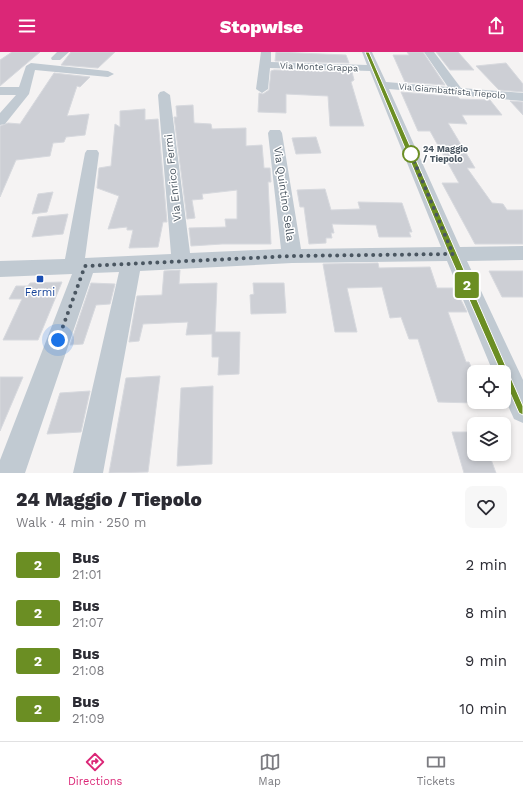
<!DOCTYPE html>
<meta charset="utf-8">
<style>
:root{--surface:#fff;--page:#f7f7f7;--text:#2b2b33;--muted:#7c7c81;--line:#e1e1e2;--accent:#db2777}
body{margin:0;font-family:"Work Sans",sans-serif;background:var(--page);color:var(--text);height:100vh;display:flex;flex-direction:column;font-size:15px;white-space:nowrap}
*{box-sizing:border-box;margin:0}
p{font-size:13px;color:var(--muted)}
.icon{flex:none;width:22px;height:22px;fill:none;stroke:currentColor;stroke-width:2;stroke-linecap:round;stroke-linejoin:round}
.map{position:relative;height:421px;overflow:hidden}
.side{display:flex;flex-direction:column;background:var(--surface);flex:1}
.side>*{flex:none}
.badge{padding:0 8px;border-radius:3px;font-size:14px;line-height:26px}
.buttons{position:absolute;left:467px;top:313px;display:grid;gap:8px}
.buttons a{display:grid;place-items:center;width:44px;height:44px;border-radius:8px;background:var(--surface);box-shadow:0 2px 6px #0003;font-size:20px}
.you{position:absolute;width:20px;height:20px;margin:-10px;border:3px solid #fff;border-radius:50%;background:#1a73e8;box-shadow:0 0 0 6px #1a73e833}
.map>.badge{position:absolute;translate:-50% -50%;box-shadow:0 0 0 2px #fff}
.round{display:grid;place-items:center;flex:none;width:42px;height:42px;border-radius:8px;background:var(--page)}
.overview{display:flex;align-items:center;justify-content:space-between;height:68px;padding:0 16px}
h1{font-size:19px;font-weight:800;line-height:30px}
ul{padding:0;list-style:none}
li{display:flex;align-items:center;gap:12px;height:48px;padding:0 16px}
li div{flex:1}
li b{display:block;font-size:15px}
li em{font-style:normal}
li .badge{min-width:44px;font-weight:700;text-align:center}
header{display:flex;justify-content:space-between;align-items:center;height:52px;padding:0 16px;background:var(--accent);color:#fff;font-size:18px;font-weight:800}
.tabs{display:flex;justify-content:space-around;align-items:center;height:56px;border-top:1px solid var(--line);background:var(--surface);font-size:11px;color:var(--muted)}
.tabs a{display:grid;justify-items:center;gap:2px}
.tabs .active{color:var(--accent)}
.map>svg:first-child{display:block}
.building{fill:#cdcfd5;stroke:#d7d9de}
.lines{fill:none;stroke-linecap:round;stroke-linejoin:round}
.street{fill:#c1cad2;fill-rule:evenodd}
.line{fill:#6b8e23;stroke:#fff}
.walk{stroke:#4a5661;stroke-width:4;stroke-dasharray:0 7.2}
.stop-dot{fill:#fff;stroke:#6b8e23;stroke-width:2}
.transit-dot{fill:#1a4fb4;stroke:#fff;stroke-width:1.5}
.labels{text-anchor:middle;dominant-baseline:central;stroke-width:3;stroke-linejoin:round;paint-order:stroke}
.far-street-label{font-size:9px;fill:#4a5661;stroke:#fff}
.far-stop-label{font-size:9px;font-weight:bold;fill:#4a5661;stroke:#fff;text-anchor:start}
.street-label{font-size:11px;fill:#4a5661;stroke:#fff}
.transit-label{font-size:11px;fill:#164399;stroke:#fff}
</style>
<header><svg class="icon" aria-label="menu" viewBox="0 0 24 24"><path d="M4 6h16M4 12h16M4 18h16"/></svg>Stopwise<svg class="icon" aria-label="share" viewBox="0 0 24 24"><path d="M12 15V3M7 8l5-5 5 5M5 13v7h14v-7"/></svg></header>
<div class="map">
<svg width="523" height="421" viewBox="0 0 523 421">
<rect width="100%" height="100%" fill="#f5f3f3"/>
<path class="building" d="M 12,0 L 40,0 L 0,34 L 0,8 Z
M 71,0 L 115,0 L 98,16 L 61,13 Z
M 276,0 L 346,3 L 349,11 L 275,9 Z
M 407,0 L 423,0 L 445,33 L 405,30 L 393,3 L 409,3 Z
M 436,0 L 458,0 L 474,18 L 450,18 Z
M 506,11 L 523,32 L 523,40 L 499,38 L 476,14 Z
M 274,18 L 352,20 L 354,28 L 351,30 L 364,74 L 330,74 L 328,44 L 286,42 L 286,61 L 258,60 L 259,41 L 263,42 L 269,38 L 271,19 Z
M 54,21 L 90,25 L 80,35 L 77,34 L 67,64 L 89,62 L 85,83 L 66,85 L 64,90 L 53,91 L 50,104 L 16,108 L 0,145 L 0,74 L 8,71 L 20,72 Z
M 401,40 L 458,45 L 460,47 L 490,48 L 502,63 L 462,63 L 467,72 L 448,71 L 475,116 L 467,116 L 492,151 L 503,152 L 507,158 L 523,158 L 523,192 L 475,192 L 442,131 L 459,131 L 430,79 L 418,79 Z
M 510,49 L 523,50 L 523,63 Z
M 193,53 L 194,71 L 211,72 L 212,77 L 246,76 L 246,94 L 262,93 L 264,116 L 270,116 L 271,130 L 268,130 L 271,192 L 222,192 L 191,194 L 189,176 L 226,175 L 225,167 L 237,167 L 237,138 L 202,142 L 203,147 L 192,148 L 195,166 L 187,167 L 174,65 L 177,65 L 176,54 Z
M 145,57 L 145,68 L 158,67 L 167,170 L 163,170 L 158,195 L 129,196 L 133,178 L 127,178 L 127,175 L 108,177 L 119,144 L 97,136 L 99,116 L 111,114 L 115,72 L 120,75 L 120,59 Z
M 316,85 L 321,101 L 296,102 L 292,86 Z
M 325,137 L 331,158 L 360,157 L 358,150 L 402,151 L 412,180 L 409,180 L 411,185 L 379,185 L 376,173 L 332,172 L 334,181 L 331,181 L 332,186 L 326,186 L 326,191 L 309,192 L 304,155 L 300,155 L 297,138 Z
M 53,140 L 47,160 L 32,162 L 38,142 Z
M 68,162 L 63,182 L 32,185 L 38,165 Z
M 378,211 L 379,216 L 430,215 L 437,236 L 455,236 L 467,260 L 448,260 L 466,310 L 469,310 L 474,322 L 474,351 L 438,350 L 418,287 L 409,287 L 401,265 L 390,266 L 382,235 L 347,236 L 357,280 L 335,280 L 323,212 Z
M 180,218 L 179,232 L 217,231 L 215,280 L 240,280 L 239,322 L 218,323 L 219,305 L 212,305 L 212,282 L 186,283 L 188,270 L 143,272 L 139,289 L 129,290 L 137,244 L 162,243 L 164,219 Z
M 489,219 L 523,219 L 523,245 L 502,245 Z
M 62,230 L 38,288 L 3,288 L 22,247 L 9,247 L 16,234 L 28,234 L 30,231 Z
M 91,231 L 115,232 L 110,252 L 96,253 L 83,292 L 70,293 Z
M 253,231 L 284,231 L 286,261 L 251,262 L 250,243 L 254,242 Z
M 160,324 L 148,420 L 109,421 L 126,326 Z
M 0,325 L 23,325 L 0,379 Z
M 213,334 L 212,412 L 177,414 L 181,336 Z
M 90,339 L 81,380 L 47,382 L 60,341 Z
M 452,380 L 474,380 L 474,402 L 489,402 L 496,421 L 464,421 Z"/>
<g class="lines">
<path class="street" d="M 57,0 L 69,0 L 60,8 L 52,8 L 51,6 Z
M 261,0 L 271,0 L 271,10 L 367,13 L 362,0 L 372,0 L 386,30 L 448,35 L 424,0 L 434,0 L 461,36 L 523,41 L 523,49 L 389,37 L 460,195 L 523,194 L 523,208 L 467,209 L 523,328 L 523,371 L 514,367 L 504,345 L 504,320 L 493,320 L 447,209 L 292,211 L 140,219 L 103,421 L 73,421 L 119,220 L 93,221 L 25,421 L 0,421 L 0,408 L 72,222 L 0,225 L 0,209 L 65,207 L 85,101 L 87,98 L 97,98 L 99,101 L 85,206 L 171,202 L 158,43 L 160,40 L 164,39 L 170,43 L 190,201 L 281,197 L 268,81 L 270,78 L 280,78 L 282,81 L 301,197 L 441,195 L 370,19 L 270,16 L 268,37 L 262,41 L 256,37 Z
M 31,11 L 108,19 L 114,22 L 108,25 L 35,18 L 29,42 L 5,72 L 0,73 L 0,61 L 16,43 L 0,43 L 0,35 L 19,35 L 26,14 Z"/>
</g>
<path class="line" d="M 365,0 L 369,0 L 457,202 L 523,354 L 523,363 L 519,361 L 449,202 Z"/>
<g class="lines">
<path class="walk" d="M 58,288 L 85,214 L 292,204 L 453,202 L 411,102"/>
</g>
<circle class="stop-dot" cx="411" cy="102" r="8"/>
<rect class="transit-dot" x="36" y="223" width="8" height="8" rx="2"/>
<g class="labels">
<g class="far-street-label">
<text transform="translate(319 15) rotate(2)">Via Monte Grappa</text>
<text transform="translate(452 39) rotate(5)">Via Giambattista Tiepolo</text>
</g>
<g class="far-stop-label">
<text x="423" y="97">24 Maggio<tspan x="423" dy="10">/ Tiepolo</tspan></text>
</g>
<g class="street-label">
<text transform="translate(173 126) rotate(-96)">Via Enrico Fermi</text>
<text transform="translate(284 142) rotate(82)">Via Quintino Sella</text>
</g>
<g class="transit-label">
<text x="40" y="240">Fermi</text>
</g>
</g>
</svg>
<div class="buttons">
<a><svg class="icon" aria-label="locate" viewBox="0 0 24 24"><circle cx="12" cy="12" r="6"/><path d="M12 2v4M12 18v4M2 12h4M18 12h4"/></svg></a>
<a><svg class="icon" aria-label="layers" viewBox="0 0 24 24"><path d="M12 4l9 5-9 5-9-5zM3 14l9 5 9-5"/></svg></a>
</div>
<div class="you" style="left:58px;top:288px"></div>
<b class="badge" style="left:467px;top:233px;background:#6b8e23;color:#fff">2</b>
</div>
<section class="side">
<div class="overview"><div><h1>24 Maggio / Tiepolo</h1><p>Walk · 4 min · 250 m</p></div><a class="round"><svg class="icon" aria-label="heart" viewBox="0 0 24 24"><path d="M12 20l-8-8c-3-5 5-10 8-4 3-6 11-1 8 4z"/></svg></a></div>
<ul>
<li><span class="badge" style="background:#6b8e23;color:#fff">2</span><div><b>Bus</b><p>21:01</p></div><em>2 min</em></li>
<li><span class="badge" style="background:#6b8e23;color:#fff">2</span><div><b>Bus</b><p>21:07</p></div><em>8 min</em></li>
<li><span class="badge" style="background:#6b8e23;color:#fff">2</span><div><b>Bus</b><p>21:08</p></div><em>9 min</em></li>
<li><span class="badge" style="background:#6b8e23;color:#fff">2</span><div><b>Bus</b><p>21:09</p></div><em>10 min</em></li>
</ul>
</section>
<nav class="tabs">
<a class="active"><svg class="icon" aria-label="directions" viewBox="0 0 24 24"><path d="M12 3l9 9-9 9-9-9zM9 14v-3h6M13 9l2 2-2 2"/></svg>Directions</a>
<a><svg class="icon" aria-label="map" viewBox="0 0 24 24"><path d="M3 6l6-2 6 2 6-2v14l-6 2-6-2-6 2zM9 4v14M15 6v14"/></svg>Map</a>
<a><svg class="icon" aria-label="tickets" viewBox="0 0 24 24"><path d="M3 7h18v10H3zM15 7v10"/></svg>Tickets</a>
</nav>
